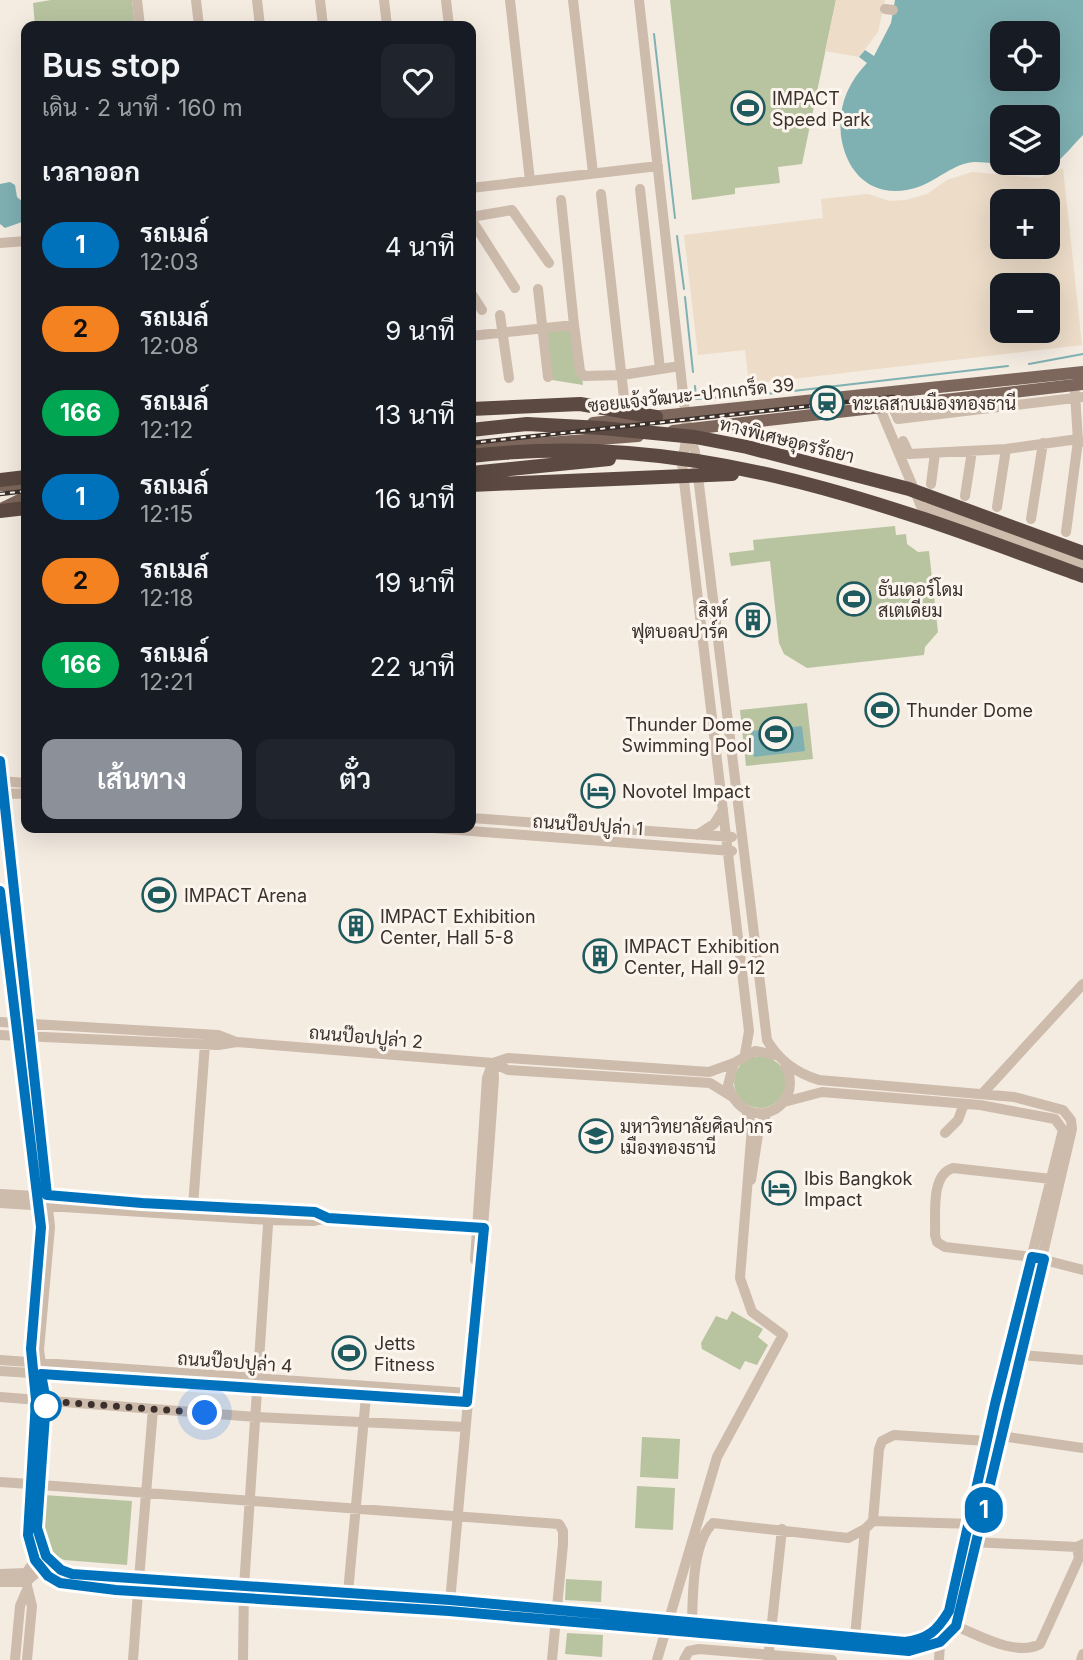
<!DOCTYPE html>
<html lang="th">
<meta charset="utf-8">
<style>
:root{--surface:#171b24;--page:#20242c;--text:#f1f3f6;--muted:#9ea1a6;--accent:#8c9099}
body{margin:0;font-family:Inter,Sarabun,sans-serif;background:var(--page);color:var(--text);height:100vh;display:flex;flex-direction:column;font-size:26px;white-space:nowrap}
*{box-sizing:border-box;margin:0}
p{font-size:23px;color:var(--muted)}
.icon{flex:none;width:38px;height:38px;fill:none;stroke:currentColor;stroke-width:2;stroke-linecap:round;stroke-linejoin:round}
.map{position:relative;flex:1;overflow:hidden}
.panel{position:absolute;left:21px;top:21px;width:455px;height:812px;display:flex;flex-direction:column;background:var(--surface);border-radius:14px;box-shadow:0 7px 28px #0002}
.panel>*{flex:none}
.badge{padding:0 14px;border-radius:23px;font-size:24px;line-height:46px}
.controls{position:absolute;left:990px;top:21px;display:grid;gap:14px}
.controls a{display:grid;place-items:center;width:70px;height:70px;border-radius:14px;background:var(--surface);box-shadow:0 7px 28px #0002;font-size:35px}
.you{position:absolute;width:35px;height:35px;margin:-18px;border:5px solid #fff;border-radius:50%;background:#1a73e8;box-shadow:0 0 0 10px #1a73e833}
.map>.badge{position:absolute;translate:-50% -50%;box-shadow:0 0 0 4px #fff}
h2{padding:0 21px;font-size:26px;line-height:63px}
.round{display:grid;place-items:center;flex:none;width:74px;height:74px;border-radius:14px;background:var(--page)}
.overview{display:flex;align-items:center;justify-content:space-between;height:119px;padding:0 21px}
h1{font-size:33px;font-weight:600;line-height:52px}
.action{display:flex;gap:14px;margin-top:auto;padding:14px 21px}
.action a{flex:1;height:80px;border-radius:14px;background:var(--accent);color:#fff;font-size:28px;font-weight:600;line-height:80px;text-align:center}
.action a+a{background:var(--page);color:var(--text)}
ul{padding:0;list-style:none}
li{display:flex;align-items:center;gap:21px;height:84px;padding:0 21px}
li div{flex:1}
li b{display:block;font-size:26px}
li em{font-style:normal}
li .badge{min-width:77px;font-weight:700;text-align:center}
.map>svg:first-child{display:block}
.green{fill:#b8c4a0}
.plaza{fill:#ecdcc8;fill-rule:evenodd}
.water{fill:#7fb0b2;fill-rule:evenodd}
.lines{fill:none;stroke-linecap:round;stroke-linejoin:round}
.stream{stroke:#7fb0b2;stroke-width:2}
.minor{stroke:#cdbbac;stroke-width:10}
.major{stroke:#7d675c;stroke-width:12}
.highway{stroke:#5c4a42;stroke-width:14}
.rail-casing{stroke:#3b302b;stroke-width:4.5}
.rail{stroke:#fbf5ee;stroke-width:2;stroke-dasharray:5;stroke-linecap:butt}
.line-casing{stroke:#fff;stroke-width:16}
.line{stroke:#0072bc;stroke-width:10}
.walk{stroke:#3b302b;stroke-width:7;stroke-dasharray:0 12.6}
.stop-dot{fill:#fff;stroke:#0072bc;stroke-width:3.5}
.labels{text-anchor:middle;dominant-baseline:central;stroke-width:6;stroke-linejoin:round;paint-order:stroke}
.poi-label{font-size:18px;fill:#3b302b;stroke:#fbf5ee;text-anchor:start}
.street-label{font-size:18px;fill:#3b302b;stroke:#fbf5ee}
</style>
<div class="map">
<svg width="1083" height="1660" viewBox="0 0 1083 1660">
<rect width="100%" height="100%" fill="#f4ebe1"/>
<path class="green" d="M 51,0 L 132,0 L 135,26 L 35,26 L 33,3 Z
M 670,0 L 836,0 L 802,164 L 778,167 L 780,183 L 735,188 L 735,194 L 692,200 Z
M 576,328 L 583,385 L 552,380 L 546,331 Z
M 895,526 L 896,535 L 906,534 L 907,544 L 918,552 L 929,551 L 938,632 L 925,647 L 924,655 L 807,668 L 784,654 L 779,643 L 770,561 L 731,566 L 729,553 L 754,550 L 753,540 Z
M 807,703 L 813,759 L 746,766 L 740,710 Z
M734 1082a26 26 0 1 1 52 0a26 26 0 1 1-52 0Z
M 732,1311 L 763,1329 L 758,1337 L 768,1345 L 757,1365 L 745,1361 L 740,1370 L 702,1349 L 701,1343 L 716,1316 L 727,1320 Z
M 642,1437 L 680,1439 L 678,1479 L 640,1477 Z
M 637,1486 L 675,1488 L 673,1530 L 635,1528 Z
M 44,1495 L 132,1501 L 127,1565 L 64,1560 C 38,1547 44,1519 44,1495 Z
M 566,1579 L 602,1581 L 601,1602 L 565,1600 Z
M 567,1633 L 603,1635 L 602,1657 L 565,1654 Z"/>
<path class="plaza" d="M 836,0 L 885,0 L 878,32 L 859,57 L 825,51 Z
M 1063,168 L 1082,345 L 749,384 L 745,350 L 698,355 L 684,235 L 823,218 L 821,199 L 868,194 L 890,201 L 906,200 L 927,194 L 947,180 L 972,172 L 1039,178 ZM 1003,201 L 1048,201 L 1048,247 L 1003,247 ZM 1003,285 L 1048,285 L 1048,331 L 1003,331 Z"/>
<path class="water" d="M 895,0 L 1083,0 L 1083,135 C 1074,144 1064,157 1053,165 C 1038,174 993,161 974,162 C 953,164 939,179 921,186 C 878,202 847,178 841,136 C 838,107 847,84 867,63 L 859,57 L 865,50 L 874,56 L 891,23 ZM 1003,33 L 1048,33 L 1048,79 L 1003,79 ZM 1003,117 L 1048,117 L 1048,163 L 1003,163 Z
M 10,182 L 15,185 L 17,197 L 23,202 L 26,225 L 22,222 L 5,228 L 0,224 L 0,184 Z
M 802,726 L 805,751 L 754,757 L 751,731 Z"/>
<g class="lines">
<path class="stream" d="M 654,34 L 675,218
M 677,236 L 684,289
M 685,297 L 693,372
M 1029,364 L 1083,354
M 695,386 L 696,399 L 776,393 L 1008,366"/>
<path class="minor" d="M 137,0 L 140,26
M 196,0 L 199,26
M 257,0 L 260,26
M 320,0 L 323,26
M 384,0 L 387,26
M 446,0 L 449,26
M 510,0 L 530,181
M 573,0 L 593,173
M 885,9 L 893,10
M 471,188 L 658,166
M 640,189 L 660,369
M 601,194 L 624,398
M 561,200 L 574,325
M 471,217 L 512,210 L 549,263
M 471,219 L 515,288
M 0,243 L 26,241
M 538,289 L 548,377
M 471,293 L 482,310
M 500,315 L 509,378
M 471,336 L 574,325 L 580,371 L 584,376 L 622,375 L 680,366
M 892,405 L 898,419 L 1083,397
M 879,406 L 921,506 L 1083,565
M 687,433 L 682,464 L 749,1031 L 745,1054
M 903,441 L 909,454 L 1006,449 L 1071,440 L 1083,442
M 931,484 L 935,453
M 965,496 L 972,451
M 997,507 L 1006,449
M 1031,519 L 1043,443
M 1066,532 L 1078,441 L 1075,393
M 0,761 L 50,1227 L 39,1350 L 46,1401 L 37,1528 L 46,1556 L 61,1570 L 73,1574 L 450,1599 L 905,1642 C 928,1639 937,1631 949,1611 L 995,1404 L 1063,1130 L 1055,1119 L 980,1105 L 822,1092 L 784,1102
M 0,781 L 26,783
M 0,793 L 26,794
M 471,818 L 732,837
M 432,828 L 732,851
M 697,835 L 714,824 L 723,810
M 0,892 L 41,1227 L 31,1349 L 36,1400 L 28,1535 L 35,1560 L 49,1576 L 72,1586 L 138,1592 L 449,1611 L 909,1651 L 940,1642 L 956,1626 L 1072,1129 L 1071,1120 L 1063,1110 L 1014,1097 L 819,1080 C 796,1073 779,1061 767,1040 L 695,452 L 687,429 L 639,0
M 0,1022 L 218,1035 L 236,1042
M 0,1035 L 218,1045 L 237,1042 L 493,1063 L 508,1070 L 710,1083 L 731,1096
M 776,1055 L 755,1051 L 734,1063 L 728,1085 C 743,1136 808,1111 785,1064
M 493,1063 L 508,1058 L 709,1072 L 734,1063
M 982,1094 L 1083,984
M 945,1133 L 958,1120 L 964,1104
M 1051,1179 L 953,1168 C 930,1175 936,1215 935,1235 L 937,1242 L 945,1247 L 1033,1257 L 1083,1270
M 751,1180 L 759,1128 L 767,1113
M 0,1194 L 315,1212 L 328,1218
M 0,1203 L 268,1220 L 313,1221 L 328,1218 L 484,1228
M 193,1206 L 205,1044
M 475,1260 L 487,1078 L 491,1067
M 1021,1355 L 1083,1360
M 0,1360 L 468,1393
M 0,1371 L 467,1402
M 0,1397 L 256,1417 L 465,1427
M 1001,1436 L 1083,1448
M 0,1482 L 30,1484
M 41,1485 L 559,1524 L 563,1531 L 563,1544 L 552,1660
M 873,1521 L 973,1524
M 972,1542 L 1077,1547 L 1083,1544
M 0,1574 L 26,1573 L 35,1560
M 139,1579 L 153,1409
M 0,1582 L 26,1582 L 41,1569
M 26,1582 L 32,1606 L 27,1660
M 348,1593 L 366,1396
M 450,1603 C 465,1428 483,1253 494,1078 L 493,1063
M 692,1622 C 693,1595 692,1543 713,1523 L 848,1538 L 865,1529 L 873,1521 L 879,1449 L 882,1441 L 894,1435 L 987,1441
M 956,1626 C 978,1635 1016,1657 1040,1644 L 1079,1558 L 1077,1547
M 855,1637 L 865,1529
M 15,1660 L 20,1606 L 26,1592
M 133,1660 L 138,1592
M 243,1660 L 244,1587 L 269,1210
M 657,1660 L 717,1457 L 783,1335 L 752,1312 L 740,1278 L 752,1127 L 746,1110
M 684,1660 L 689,1651 L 699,1649 L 832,1660
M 768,1660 L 782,1529
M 939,1660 L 940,1642
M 1081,1660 L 1083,1654"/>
<path class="major" d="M 593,423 L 1083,372
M 673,431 L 1083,384
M 471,449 L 638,436
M 0,485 L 26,487
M 1,509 L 26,497"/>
<path class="highway" d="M 471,409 L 580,404 L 656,417
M 471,430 L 527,424 L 602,428 L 695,437 L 747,447 L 909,489 L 1083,553
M 471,456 C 693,430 879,501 1083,576
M 471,473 L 609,459
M 0,480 L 26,477
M 471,485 L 732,474
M 0,511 L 26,508"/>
<defs>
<path id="rail" d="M 471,443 L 893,397
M 0,494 L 26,491"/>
</defs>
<use href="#rail" class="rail-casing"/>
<use href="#rail" class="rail"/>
</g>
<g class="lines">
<defs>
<path id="line" d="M 0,761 L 47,1195 L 142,1203 L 315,1212 L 328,1218 L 484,1228 L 467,1402 L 41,1374 L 46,1401 L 37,1528 L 46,1556 L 61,1570 L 72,1574 L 450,1600 L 905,1642 C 928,1639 937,1631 949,1611 L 995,1404 L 1032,1257 L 1044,1259 L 956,1626 L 940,1642 L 909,1651 L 449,1611 L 116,1590 L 60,1583 L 48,1576 L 35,1560 L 28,1535 L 36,1400 L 31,1349 L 41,1227 L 0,891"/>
</defs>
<use href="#line" class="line-casing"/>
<use href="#line" class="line"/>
<path class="walk" d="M 46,1406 L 46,1401 L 205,1413"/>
</g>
<defs>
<symbol id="stadium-ring" viewBox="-11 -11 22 22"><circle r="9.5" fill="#fbf5ee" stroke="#1f5a5e" stroke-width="1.5"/><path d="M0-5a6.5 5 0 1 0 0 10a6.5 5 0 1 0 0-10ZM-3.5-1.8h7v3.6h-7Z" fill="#1f5a5e"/></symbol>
<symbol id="station-ring" viewBox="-11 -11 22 22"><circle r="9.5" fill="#fbf5ee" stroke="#1f5a5e" stroke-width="1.5"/><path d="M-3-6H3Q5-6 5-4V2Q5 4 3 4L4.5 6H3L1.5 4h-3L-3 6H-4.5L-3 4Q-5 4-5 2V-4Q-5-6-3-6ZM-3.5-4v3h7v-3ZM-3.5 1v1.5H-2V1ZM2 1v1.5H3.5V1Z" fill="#1f5a5e"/></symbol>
<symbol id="building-ring" viewBox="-11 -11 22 22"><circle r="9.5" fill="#fbf5ee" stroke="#1f5a5e" stroke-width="1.5"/><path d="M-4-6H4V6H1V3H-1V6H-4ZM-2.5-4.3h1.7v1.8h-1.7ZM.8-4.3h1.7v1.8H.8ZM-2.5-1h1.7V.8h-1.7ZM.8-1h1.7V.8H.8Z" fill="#1f5a5e"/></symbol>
<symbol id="hotel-ring" viewBox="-11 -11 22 22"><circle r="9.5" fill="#fbf5ee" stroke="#1f5a5e" stroke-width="1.5"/><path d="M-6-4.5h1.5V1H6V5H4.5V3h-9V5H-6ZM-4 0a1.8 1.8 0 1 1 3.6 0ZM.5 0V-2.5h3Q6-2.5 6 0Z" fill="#1f5a5e"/></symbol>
<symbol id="university-ring" viewBox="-11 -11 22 22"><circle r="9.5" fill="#fbf5ee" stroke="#1f5a5e" stroke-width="1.5"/><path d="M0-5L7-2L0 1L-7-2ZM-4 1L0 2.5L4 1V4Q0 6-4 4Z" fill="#1f5a5e"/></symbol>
</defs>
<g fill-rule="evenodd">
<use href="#stadium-ring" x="729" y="89" width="38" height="38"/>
<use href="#station-ring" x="808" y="384" width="38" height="38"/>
<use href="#stadium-ring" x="835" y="580" width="38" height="38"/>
<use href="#building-ring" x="734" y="601" width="38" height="38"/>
<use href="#stadium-ring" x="863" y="691" width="38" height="38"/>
<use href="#stadium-ring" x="757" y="715" width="38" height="38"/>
<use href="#hotel-ring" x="579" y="772" width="38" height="38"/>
<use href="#stadium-ring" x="140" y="876" width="38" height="38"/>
<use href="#building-ring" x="337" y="907" width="38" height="38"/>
<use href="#building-ring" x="581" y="937" width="38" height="38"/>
<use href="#university-ring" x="577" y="1117" width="38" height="38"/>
<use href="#hotel-ring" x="760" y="1169" width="38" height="38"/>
<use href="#stadium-ring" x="330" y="1334" width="38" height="38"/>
</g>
<circle class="stop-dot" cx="46" cy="1406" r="14"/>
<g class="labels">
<g class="poi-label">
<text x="772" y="98">IMPACT<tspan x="772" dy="21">Speed Park</tspan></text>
<text x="852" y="403">ทะเลสาบเมืองทองธานี</text>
<text x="878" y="589">ธันเดอร์โดม<tspan x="878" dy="21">สเตเดียม</tspan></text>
<text x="728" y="610" text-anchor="end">สิงห์<tspan x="728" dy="21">ฟุตบอลปาร์ค</tspan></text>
<text x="906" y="710">Thunder Dome</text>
<text x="752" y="724" text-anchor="end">Thunder Dome<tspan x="752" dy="21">Swimming Pool</tspan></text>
<text x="622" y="791">Novotel Impact</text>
<text x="184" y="895">IMPACT Arena</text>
<text x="380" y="916">IMPACT Exhibition<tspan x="380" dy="21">Center, Hall 5-8</tspan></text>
<text x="624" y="946">IMPACT Exhibition<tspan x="624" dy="21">Center, Hall 9-12</tspan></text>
<text x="620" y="1126">มหาวิทยาลัยศิลปากร<tspan x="620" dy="21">เมืองทองธานี</tspan></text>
<text x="804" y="1178">Ibis Bangkok<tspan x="804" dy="21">Impact</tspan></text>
<text x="374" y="1343">Jetts<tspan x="374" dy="21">Fitness</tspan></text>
</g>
<g class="street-label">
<text transform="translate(691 395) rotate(-6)">ซอยแจ้งวัฒนะ-ปากเกร็ด 39</text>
<text transform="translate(787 440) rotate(14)">ทางพิเศษอุดรรัถยา</text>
<text transform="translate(588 825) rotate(4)">ถนนป๊อปปูล่า 1</text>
<text transform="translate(366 1037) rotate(5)">ถนนป๊อปปูล่า 2</text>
<text transform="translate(235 1362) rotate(4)">ถนนป๊อปปูล่า 4</text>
</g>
</g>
</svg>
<div class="controls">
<a><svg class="icon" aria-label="locate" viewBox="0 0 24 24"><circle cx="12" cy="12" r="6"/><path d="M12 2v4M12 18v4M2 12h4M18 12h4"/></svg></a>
<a><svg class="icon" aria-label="layers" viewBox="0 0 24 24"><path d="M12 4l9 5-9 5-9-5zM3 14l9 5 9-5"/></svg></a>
<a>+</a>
<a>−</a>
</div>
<div class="you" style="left:205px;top:1413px"></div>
<b class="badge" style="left:984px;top:1510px;background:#0072bc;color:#fff">1</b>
<section class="panel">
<div class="overview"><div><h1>Bus stop</h1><p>เดิน · 2 นาที · 160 m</p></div><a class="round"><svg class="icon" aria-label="heart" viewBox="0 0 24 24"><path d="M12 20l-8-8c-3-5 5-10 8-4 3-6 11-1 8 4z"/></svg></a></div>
<h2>เวลาออก</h2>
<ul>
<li><span class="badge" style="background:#0072bc;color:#fff">1</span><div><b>รถเมล์</b><p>12:03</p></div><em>4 นาที</em></li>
<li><span class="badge" style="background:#f58220;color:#111">2</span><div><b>รถเมล์</b><p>12:08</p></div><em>9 นาที</em></li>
<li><span class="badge" style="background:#00a651;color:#fff">166</span><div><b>รถเมล์</b><p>12:12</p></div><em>13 นาที</em></li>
<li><span class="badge" style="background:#0072bc;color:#fff">1</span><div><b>รถเมล์</b><p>12:15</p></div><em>16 นาที</em></li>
<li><span class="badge" style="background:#f58220;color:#111">2</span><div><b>รถเมล์</b><p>12:18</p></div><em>19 นาที</em></li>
<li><span class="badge" style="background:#00a651;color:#fff">166</span><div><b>รถเมล์</b><p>12:21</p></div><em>22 นาที</em></li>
</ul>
<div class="action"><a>เส้นทาง</a><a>ตั๋ว</a></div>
</section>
</div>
